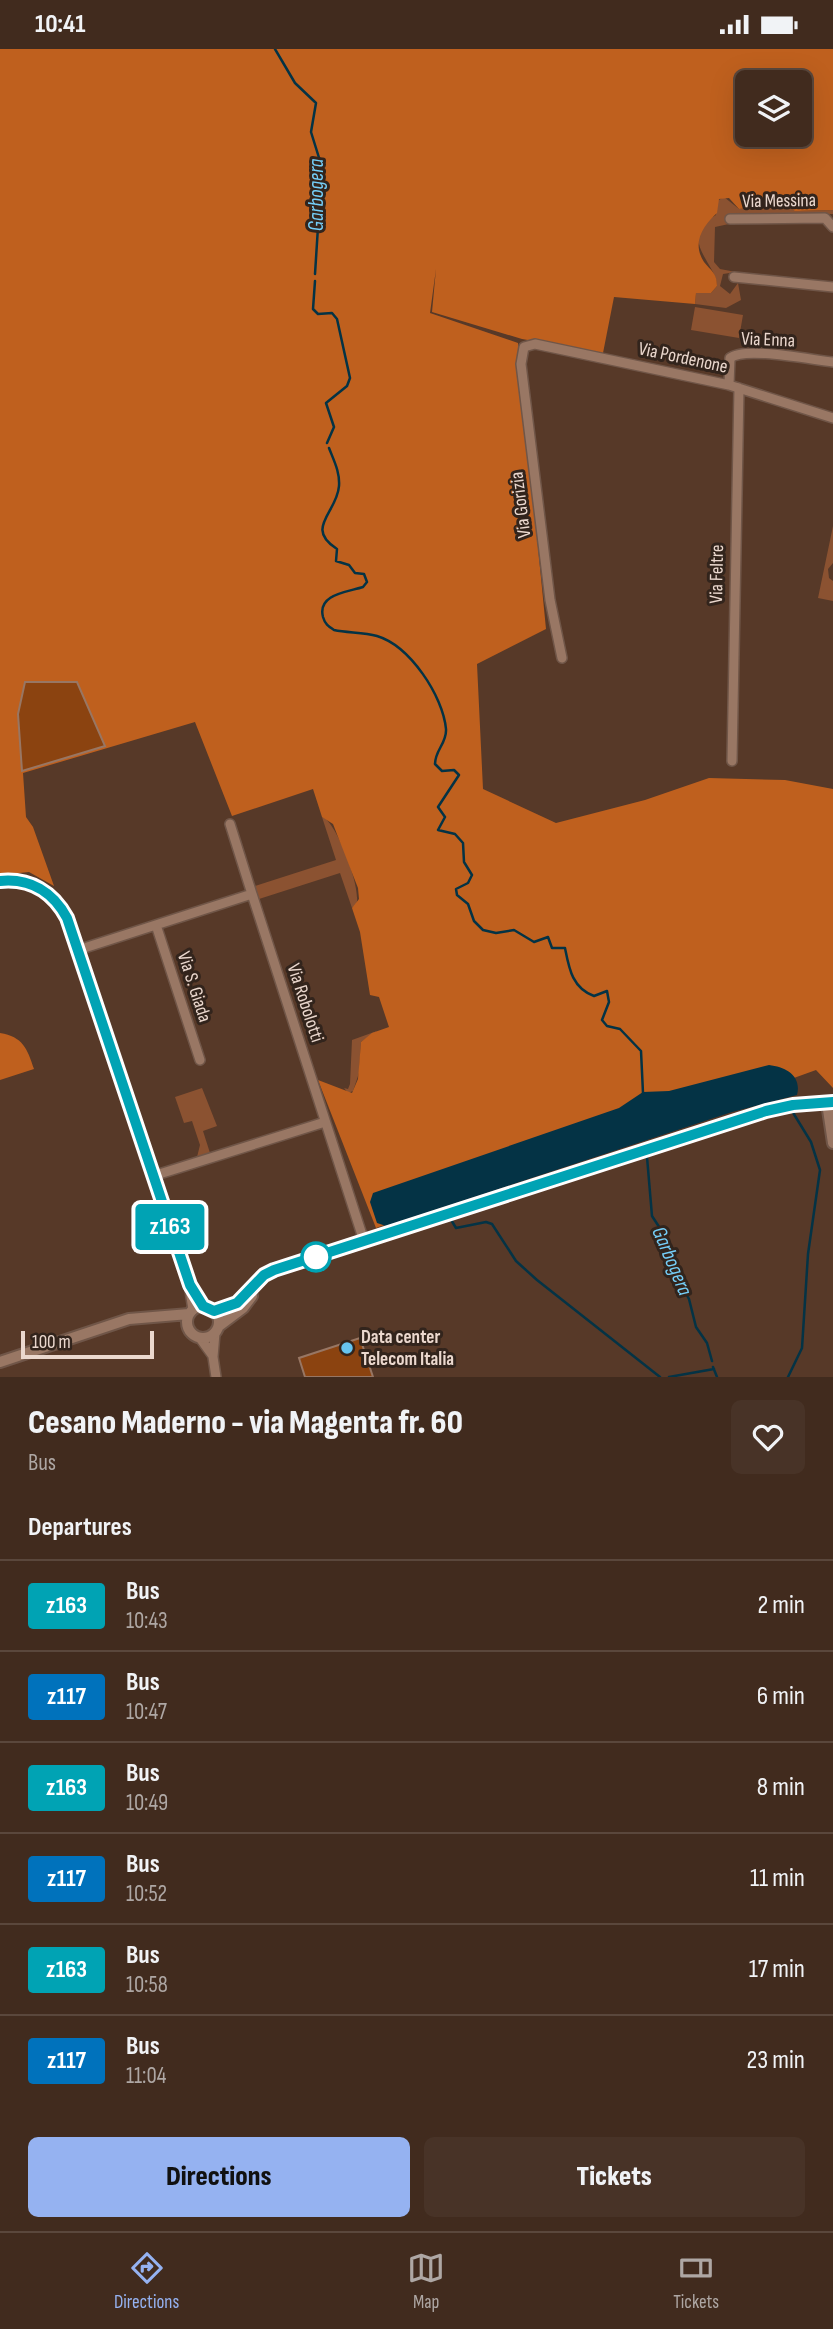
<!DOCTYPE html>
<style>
:root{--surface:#412b1e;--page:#483327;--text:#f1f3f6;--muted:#aea7a4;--line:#5a473c;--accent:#95b2f1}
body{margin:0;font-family:"Sofia Sans Condensed",sans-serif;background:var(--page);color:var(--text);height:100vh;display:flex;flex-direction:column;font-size:26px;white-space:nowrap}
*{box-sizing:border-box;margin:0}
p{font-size:23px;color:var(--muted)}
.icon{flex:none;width:38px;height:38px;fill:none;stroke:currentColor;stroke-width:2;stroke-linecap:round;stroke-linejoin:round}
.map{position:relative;height:1328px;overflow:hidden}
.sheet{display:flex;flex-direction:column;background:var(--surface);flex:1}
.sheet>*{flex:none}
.badge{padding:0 14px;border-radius:5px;font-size:24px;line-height:46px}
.fabs{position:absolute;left:735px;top:21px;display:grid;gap:14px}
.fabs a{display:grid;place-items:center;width:77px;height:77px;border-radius:10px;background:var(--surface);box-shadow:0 7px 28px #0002,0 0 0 2px var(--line);font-size:35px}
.scale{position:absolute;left:21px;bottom:18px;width:133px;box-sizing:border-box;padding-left:7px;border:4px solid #ebd8ce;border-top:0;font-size:19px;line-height:24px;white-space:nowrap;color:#ebd8ce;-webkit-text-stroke:5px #32241c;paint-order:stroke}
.map>.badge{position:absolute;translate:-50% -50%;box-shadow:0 0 0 4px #fff}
h2{padding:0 28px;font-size:26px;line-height:63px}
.round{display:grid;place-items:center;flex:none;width:74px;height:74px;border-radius:10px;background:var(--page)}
.summary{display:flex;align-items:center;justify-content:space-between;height:119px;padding:0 28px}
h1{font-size:33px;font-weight:800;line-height:52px}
.action{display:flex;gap:14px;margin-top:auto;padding:14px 28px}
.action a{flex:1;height:80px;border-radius:10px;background:var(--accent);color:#111;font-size:28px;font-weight:800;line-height:80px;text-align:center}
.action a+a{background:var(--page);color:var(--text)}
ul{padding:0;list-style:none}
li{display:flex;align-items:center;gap:21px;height:91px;padding:0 28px;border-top:2px solid var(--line)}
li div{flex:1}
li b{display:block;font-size:26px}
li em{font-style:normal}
li .badge{min-width:77px;font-weight:700;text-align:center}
.status{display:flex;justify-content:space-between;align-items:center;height:49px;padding:0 35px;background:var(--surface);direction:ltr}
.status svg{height:19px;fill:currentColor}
.tab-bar{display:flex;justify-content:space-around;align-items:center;height:98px;border-top:2px solid var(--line);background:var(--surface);font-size:19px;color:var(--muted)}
.tab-bar a{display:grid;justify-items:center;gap:4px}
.tab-bar .selected{color:var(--accent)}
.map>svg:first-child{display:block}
.green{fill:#8b5231}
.forest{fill:#bf601e;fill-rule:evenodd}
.water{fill:#043345}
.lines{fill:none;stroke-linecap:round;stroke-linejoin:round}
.stream{stroke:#043345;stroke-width:2.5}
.building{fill:#8b4310;stroke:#987663;stroke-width:2}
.minor-casing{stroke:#705648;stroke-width:12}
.tertiary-casing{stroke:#705648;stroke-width:14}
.minor{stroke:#997764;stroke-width:9}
.tertiary{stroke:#997764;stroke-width:10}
.line-casing{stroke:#fff;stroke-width:16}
.line{stroke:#00a3b4;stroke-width:10}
.stop-dot{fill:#fff;stroke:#00a3b4;stroke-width:3.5}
.poi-dot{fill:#67c4ef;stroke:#32241c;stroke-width:2.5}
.labels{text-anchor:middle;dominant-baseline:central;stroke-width:6;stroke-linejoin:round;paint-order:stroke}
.street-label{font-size:19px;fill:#ebd8ce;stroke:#32241c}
.poi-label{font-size:19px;font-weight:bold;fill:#ebd8ce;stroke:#32241c;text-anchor:start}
.water-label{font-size:21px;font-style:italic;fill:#75cef8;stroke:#32241c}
</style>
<div class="status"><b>10:41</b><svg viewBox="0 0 49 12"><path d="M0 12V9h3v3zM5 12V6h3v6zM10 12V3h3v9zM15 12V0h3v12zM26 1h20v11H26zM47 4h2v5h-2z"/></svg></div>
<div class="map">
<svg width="833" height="1328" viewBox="0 0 833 1328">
<rect width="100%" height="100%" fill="#573928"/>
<path class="green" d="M 724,148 L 739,160 L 756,158 L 772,149 L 802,162 L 833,161 L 833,165 L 731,167 L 727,172 L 729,175 L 715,178 L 714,213 L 720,220 L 736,223 L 723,225 L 720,237 L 730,245 L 738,234 L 741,251 L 726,259 L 695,255 L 696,244 L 711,244 L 717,237 C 718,216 675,189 716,166 L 717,152 Z
M 695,258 L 743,266 L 739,289 L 691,281 Z
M 833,477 L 833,514 L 828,520 L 829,529 L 833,532 L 833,552 L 818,549 Z
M 322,768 C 336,771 363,842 356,856 L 352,859 L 340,824 L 259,850 L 255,837 L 336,811 Z
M 377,982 L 361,993 L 359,1024 L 353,1042 L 348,1044 L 344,1039 L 348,1040 L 350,1035 L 352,991 Z
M 202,1039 L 217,1077 L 203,1082 L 210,1104 L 197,1108 L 200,1096 L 192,1072 L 184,1074 L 175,1048 Z"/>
<path class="forest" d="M 0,0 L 833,0 L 833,161 L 795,162 L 779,150 L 772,149 L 756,158 L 739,160 L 729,149 L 719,150 L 717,164 C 704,176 691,193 704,213 C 711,222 717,224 717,237 L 711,244 L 696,244 L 695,255 L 614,248 L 603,304 L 522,290 L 432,263 L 436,220 L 430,264 L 518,294 L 546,580 L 477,615 L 483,740 L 556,774 L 645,751 L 709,729 L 785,731 L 833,740 L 833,1039 L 816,1021 L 376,1179 L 318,1031 L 352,1044 L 358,1030 L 361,993 L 372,984 L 389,978 L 379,948 L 370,946 L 360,883 L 352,859 L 359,850 L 358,839 L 333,775 L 322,768 L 313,740 L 232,767 L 195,673 L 23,724 L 26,768 L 33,778 L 54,837 L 29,823 L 0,826 ZM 747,33 L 800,33 L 800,86 L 747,86 Z
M 0,984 C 23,988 27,999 34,1020 L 0,1031 Z"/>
<path class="water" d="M 769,1016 C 786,1018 802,1027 797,1046 L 732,1063 L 386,1177 L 377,1174 L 370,1153 L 373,1144 L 619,1059 L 643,1043 L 669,1042 Z"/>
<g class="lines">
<path class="stream" d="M 275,0 L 295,34 L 316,54 L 311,83 L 320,112 L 315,133 L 318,178 L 315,225
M 315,232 L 313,260 L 318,265 L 332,264 L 337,270 L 350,329 L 347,337 L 326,354 L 334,378 L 327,394
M 329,399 C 334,412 340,423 339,437 C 337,464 304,479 337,500 L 336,512 L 349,516 L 355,524 L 364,525 L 367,533 L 363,538 C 348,543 317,545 323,568 C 325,575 328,577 334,581 C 348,584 363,583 377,587 C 410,597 443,647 446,680 C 447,694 435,701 435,715 L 442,722 L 454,721 L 459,726 L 438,758 L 445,768 L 438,781 L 455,785 L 463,794 L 464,813 L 472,826 L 468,834 L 456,840 L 457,846 L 468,855 L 474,872 L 483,881 L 496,884 L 514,881 L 534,893 L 548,888 L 552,899 L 565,899 C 569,919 572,939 594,947 L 607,942 L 609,953 L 602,971 L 607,977 L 620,980 L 641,1002 L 643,1044
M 647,1108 L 652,1167 L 665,1187 L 669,1213 L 689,1250 L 696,1278 L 707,1294 L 712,1312
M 450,1169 L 456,1179 L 486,1173 L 492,1175 L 516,1212 L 537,1231 L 660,1328
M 713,1318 L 717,1328
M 669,1328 L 714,1320
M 788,1328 L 802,1299 L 808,1205 L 820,1121 L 811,1093 L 792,1062"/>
</g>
<path class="building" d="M 25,633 L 77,633 L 105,697 L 22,722 L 18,665 Z
M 360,1289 L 373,1328 L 305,1328 L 299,1309 Z"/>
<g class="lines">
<defs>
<path id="minor" d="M 730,170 L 825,169 L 833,178
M 734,228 L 833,238
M 729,336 L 730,309 C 745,297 812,311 833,313
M 562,609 L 550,551 L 521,315 L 524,298 L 535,295 L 729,336 L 833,369
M 732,712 L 739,339
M 230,775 L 252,845
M 0,832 C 30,829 53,843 67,868 L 190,1236 L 203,1257
M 156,876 L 200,1011
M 78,901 L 252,845 L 364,1192
M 153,1127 L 325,1073
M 190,1241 L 193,1261
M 215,1284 L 213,1308 L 216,1328
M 200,1289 L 213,1307"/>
<path id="tertiary" d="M 827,1054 L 833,1094
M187 1273a16 16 0 1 1 32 0a16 16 0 1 1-32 0Z
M 214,1262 L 237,1254 L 262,1229 L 274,1221 L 766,1062 L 793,1056 L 833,1053
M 219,1277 L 243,1259 L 252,1247
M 0,1313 L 129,1270 L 189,1265"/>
</defs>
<use href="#minor" class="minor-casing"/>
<use href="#tertiary" class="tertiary-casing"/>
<use href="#minor" class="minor"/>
<use href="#tertiary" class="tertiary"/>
</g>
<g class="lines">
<defs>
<path id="line" d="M 0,832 C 30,829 53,843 67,869 L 190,1236 L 203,1257 L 214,1262 L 237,1254 L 264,1226 L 274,1221 L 766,1062 L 793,1056 L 833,1053"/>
</defs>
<use href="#line" class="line-casing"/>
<use href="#line" class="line"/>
</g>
<circle class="stop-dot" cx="316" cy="1208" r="14"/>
<circle class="poi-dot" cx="347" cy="1299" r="7"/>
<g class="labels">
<g class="street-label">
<text transform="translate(779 152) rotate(-1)">Via Messina</text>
<text transform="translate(768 291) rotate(2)">Via Enna</text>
<text transform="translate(683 309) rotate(12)">Via Pordenone</text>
<text transform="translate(521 456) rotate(-97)">Via Gorizia</text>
<text transform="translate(717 525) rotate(-89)">Via Feltre</text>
<text transform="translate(194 938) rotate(72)">Via S. Giada</text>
<text transform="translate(305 954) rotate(72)">Via Robolotti</text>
</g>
<g class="poi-label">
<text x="361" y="1288">Data center<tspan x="361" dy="22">Telecom Italia</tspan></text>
</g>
<g class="water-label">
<text transform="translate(316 146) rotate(-90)">Garbogera</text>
<text transform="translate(672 1212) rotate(67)">Garbogera</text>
</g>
</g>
</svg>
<div class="fabs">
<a><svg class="icon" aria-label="layers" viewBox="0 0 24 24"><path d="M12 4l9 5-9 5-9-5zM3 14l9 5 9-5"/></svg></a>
</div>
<div class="scale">100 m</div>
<b class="badge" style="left:170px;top:1178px;background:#00a3b4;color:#fff">z163</b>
</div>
<section class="sheet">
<div class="summary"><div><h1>Cesano Maderno - via Magenta fr. 60</h1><p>Bus</p></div><a class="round"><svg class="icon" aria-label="heart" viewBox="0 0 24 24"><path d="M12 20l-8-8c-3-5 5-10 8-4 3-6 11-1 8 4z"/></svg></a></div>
<h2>Departures</h2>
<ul>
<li><span class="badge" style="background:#00a3b4;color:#fff">z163</span><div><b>Bus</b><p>10:43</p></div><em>2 min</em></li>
<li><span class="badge" style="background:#0072bc;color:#fff">z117</span><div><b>Bus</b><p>10:47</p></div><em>6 min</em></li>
<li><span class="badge" style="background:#00a3b4;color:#fff">z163</span><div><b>Bus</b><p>10:49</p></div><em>8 min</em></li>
<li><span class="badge" style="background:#0072bc;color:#fff">z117</span><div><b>Bus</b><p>10:52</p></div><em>11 min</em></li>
<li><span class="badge" style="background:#00a3b4;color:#fff">z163</span><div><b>Bus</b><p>10:58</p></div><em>17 min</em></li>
<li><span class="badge" style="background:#0072bc;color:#fff">z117</span><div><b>Bus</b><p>11:04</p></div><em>23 min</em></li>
</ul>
<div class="action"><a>Directions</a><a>Tickets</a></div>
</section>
<nav class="tab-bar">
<a class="selected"><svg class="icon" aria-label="directions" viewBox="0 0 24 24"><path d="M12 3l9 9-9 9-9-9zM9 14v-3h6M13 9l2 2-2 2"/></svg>Directions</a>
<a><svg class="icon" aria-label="map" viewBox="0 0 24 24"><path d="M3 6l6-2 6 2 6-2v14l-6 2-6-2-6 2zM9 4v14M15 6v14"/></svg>Map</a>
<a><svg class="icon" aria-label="tickets" viewBox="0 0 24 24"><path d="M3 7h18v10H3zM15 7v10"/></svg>Tickets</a>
</nav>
